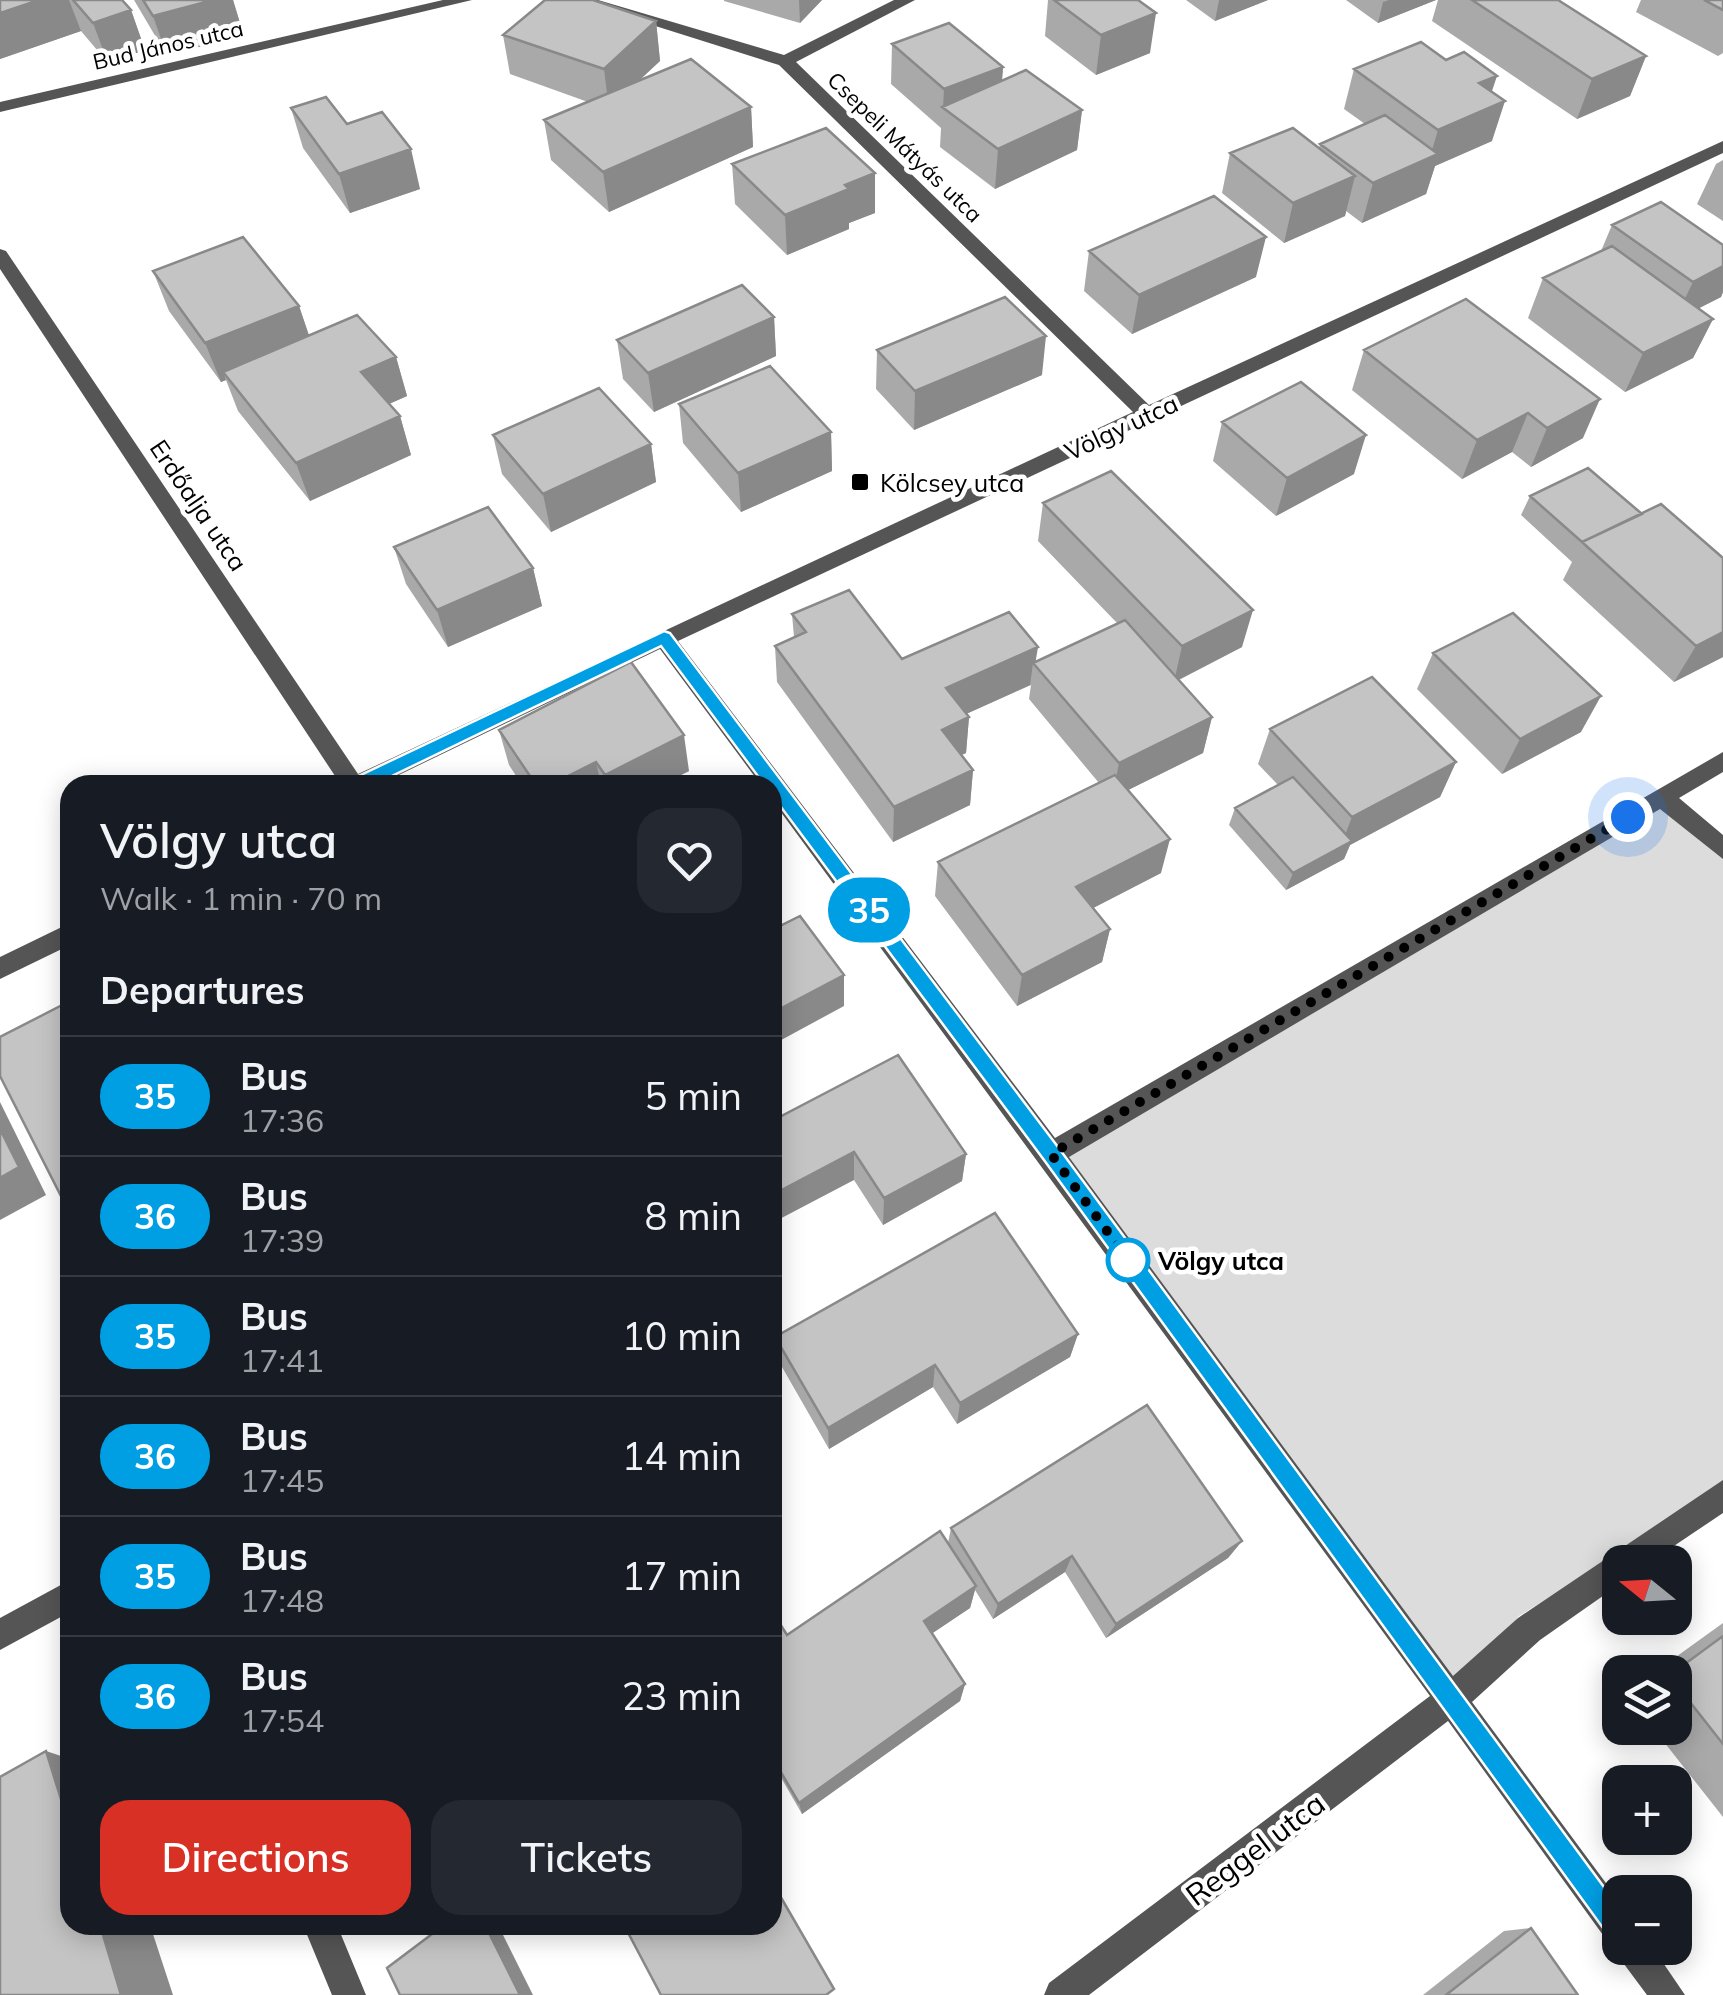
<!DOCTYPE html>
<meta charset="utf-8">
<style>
:root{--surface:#171b24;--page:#242831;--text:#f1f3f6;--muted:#9ea1a6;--line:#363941;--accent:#d93025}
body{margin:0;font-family:Mulish,sans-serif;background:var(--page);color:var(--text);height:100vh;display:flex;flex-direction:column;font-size:38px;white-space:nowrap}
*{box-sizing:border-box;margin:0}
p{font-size:32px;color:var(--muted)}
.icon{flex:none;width:55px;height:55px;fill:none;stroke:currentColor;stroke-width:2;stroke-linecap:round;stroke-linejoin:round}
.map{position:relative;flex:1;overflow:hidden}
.side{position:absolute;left:60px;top:775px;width:722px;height:1160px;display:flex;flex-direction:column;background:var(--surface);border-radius:30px;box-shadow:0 5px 25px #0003}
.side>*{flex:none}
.badge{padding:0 20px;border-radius:32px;font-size:35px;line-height:65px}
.needle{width:65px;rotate:288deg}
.controls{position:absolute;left:1602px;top:1545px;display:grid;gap:20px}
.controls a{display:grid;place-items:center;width:90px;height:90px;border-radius:20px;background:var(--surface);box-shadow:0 5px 25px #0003;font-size:50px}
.you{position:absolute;width:50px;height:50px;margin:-25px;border:8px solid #fff;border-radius:50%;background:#1a73e8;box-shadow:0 0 0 15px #1a73e833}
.map>.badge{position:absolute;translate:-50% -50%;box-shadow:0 0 0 5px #fff}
h2{padding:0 40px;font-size:38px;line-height:90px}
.round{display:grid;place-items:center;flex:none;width:105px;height:105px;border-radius:30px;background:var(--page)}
.summary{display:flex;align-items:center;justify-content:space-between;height:170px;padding:0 40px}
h1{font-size:48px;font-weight:600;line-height:75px}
.button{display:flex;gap:20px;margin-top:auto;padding:20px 40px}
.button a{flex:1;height:115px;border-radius:30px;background:var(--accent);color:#fff;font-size:40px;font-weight:600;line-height:115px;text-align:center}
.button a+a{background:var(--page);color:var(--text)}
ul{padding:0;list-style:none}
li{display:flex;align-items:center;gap:30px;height:120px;padding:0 40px;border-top:2px solid var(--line)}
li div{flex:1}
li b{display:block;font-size:38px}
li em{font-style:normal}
li .badge{min-width:110px;font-weight:700;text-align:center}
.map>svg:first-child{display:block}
.green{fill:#dcdcdc}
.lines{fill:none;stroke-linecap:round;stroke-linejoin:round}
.minor{fill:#555;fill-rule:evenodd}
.wall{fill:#a9a9a9}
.shaded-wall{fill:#898989}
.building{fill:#c4c4c4;stroke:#898989;stroke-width:2.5}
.line{fill:#009ee3;stroke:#fff;stroke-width:2.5}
.walk{stroke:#000;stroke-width:10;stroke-dasharray:0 18}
.poi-dot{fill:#000;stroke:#fff;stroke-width:4}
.stop-dot{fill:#fff;stroke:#009ee3;stroke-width:5}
.labels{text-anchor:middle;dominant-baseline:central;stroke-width:9;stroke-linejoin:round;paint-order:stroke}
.far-street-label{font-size:22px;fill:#000;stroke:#fff}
.street-label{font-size:25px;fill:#000;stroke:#fff}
.poi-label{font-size:25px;fill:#000;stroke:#fff;text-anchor:start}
.stop-label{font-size:25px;font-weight:bold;fill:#000;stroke:#fff;text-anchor:start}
.near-street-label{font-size:30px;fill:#000;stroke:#fff}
</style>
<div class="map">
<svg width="1723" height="1995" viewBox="0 0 1723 1995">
<rect width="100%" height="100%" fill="#fff"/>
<path class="green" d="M 1662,797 L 1723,849 L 1723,1489 L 1519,1616 L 1449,1701 L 1051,1154 Z"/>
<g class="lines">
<path class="minor" d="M 443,0 L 472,0 L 0,112 L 0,102 Z
M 573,0 L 598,0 L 784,55 L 894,0 L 915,0 L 796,62 L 1149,405 L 1723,141 L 1723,153 L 678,641 L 1055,1138 L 1723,752 L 1723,772 L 1679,798 L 1723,835 L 1723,859 L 1660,809 L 1069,1157 L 1453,1676 L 1518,1618 L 1723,1480 L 1723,1513 L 1650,1562 L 1620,1562 L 1620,1584 L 1540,1640 L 1472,1702 L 1620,1902 L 1620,1948 L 1653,1948 L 1685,1995 L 1647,1995 L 1621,1960 L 1617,1946 L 1608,1942 L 1448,1721 L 1089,1995 L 1044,1995 L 1049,1983 L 1430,1696 L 772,800 L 772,785 L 761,785 L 660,649 L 378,785 L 341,785 L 0,269 L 0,249 L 6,251 L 358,774 L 1133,412 L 779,65 Z
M 70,923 L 70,945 L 0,979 L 0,957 Z
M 70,1580 L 70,1612 L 0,1650 L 0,1618 Z
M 303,1925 L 337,1925 L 366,1995 L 332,1995 Z"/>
</g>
<path class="wall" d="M 0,0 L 122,0 L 131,10 L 145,50 L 108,63 L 81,31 L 0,59 Z
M 134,0 L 233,0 L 240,23 L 224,28 L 227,39 L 167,56 Z
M 724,0 L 822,0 L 800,23 L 724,1 Z
M 1048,0 L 1138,0 L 1150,53 L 1096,75 L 1045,36 Z
M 1186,0 L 1268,0 L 1215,21 Z
M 1346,0 L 1436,0 L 1378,23 Z
M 1438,0 L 1558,0 L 1646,56 L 1630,96 L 1577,119 L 1432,21 Z
M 1641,0 L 1723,0 L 1723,53 L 1718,56 L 1636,12 Z
M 656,21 L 660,61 L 639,80 L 751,107 L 753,147 L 609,212 L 551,160 L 544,120 L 588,102 L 510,74 L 503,35 Z
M 892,44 L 1003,67 L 1002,80 L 1082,110 L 1077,150 L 995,189 L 940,147 L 941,128 L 891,84 Z
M 1354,69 L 1492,92 L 1492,141 L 1435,166 L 1426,194 L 1362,223 L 1346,211 L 1345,216 L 1284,243 L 1222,193 L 1230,153 L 1319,148 L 1320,144 L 1365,124 L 1344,109 Z
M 291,108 L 347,124 L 420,189 L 350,213 L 303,148 Z
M 1723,160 L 1723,221 L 1697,204 L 1716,164 Z
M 732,164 L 875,173 L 875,213 L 849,223 L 849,229 L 787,255 L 735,204 Z
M 1612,225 L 1723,245 L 1723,292 L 1721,297 L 1699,308 L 1713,319 L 1693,358 L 1625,392 L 1528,318 L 1543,278 L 1601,251 Z
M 1089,251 L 1256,277 L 1132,334 L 1084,291 Z
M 153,271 L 299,306 L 309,335 L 396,357 L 407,396 L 389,404 L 400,416 L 411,455 L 310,501 L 238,411 L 226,380 L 221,382 L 169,311 Z
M 1466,299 L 1583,438 L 1531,467 L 1512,452 L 1462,479 L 1352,390 L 1364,350 Z
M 774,317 L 776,356 L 654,412 L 623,379 L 617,340 Z
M 877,350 L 1042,375 L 914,430 L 876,389 Z
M 679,404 L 831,432 L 832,471 L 741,512 L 683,443 Z
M 1222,422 L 1354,474 L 1276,516 L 1213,461 Z
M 493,435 L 651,444 L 656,482 L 551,532 L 502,474 Z
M 1530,496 L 1642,514 L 1723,558 L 1723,657 L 1674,682 L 1563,580 L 1572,562 L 1521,515 Z
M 1043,503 L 1242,647 L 1179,680 L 1212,717 L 1203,753 L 1128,790 L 1161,873 L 1093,908 L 1110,929 L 1102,962 L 1017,1006 L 935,896 L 938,862 L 1099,783 L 1029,699 L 1031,685 L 966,714 L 969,717 L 966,753 L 961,755 L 973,770 L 970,805 L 893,842 L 777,682 L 775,646 L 794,637 L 792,614 L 902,659 L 1036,662 L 1117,623 L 1038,541 Z
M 394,547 L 533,568 L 542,606 L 448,647 L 406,584 Z
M 1433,653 L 1581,732 L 1502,774 L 1417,689 Z
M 1270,729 L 1456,762 L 1440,797 L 1350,845 L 1344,859 L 1286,890 L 1229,825 L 1235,808 L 1278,785 L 1258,764 Z
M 499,730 L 689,771 L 661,785 L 522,785 L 509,765 Z
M 772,1121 L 966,1154 L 962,1181 L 883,1225 L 854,1180 Z
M 1078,1334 L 1070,1357 L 957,1424 L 933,1387 L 829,1449 L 778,1360 L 775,1337 Z
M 951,1528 L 1242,1541 L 1228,1558 L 1106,1638 L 1065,1572 L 993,1619 L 975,1590 L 970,1608 L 932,1633 L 965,1684 L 960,1701 L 802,1814 L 772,1762 L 772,1611 L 787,1635 L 948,1543 Z
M 1723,1623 L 1723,1817 L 1653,1728 L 1675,1728 L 1675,1672 L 1655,1672 Z
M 1531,1928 L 1578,1995 L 1423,1995 L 1504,1931 Z"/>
<path class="shaded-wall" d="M 39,0 L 69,0 L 81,31 L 0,59 L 0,13 Z
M 211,0 L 233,0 L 240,23 L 224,28 L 227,39 L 167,56 L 153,16 Z
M 799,0 L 822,0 L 800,23 Z
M 1219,0 L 1268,0 L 1215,21 Z
M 1389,0 L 1436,0 L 1378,23 L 1383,2 Z
M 131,10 L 145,50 L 108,63 L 93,23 Z
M 1156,13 L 1150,53 L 1096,75 L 1101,35 Z
M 656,21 L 660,61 L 609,109 L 604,69 Z
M 1646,56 L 1630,96 L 1577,119 L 1592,79 Z
M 1003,67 L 1000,107 L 943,108 L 944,89 Z
M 1497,76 L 1486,109 L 1505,101 L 1492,141 L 1435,166 L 1426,194 L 1362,223 L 1373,183 L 1430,157 L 1438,130 L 1479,83 Z
M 751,107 L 753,147 L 609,212 L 603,172 Z
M 1082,110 L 1077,150 L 995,189 L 998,149 Z
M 411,149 L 420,189 L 350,213 L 339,174 Z
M 875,173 L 875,213 L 849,223 L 849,229 L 787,255 L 785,215 L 845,185 Z
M 1355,176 L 1345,216 L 1284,243 L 1293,203 Z
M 1266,237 L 1256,277 L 1132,334 L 1139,295 Z
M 1723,266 L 1723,292 L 1721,297 L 1674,321 L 1693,282 Z
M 299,306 L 312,345 L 223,372 L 226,380 L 221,382 L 205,343 Z
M 774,317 L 776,356 L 654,412 L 648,373 Z
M 1713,319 L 1693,358 L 1625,392 L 1643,353 Z
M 1046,336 L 1042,375 L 914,430 L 915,391 Z
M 396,357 L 407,396 L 373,411 L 361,372 Z
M 1600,399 L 1583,438 L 1531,467 L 1547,428 Z
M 1528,413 L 1512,452 L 1462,479 L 1477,440 Z
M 400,416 L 411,455 L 310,501 L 296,463 Z
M 831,432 L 832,471 L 741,512 L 738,473 Z
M 1366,435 L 1354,474 L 1276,516 L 1287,478 Z
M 651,444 L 656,482 L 551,532 L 543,494 Z
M 533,568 L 542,606 L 448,647 L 437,610 Z
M 1253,610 L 1242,647 L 1174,682 L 1182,646 Z
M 1723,632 L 1723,657 L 1674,682 L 1696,646 Z
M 1038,647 L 1035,665 L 1033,663 L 1030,685 L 944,724 L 946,688 Z
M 1601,696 L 1581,732 L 1502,774 L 1520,739 Z
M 969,717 L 966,753 L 940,765 L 942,730 Z
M 1212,717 L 1203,753 L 1112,798 L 1119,763 Z
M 684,735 L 689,771 L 661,785 L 608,785 L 605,775 Z
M 596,762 L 601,785 L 550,785 Z
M 1456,762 L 1440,797 L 1350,845 L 1344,859 L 1286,890 L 1293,873 L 1340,848 L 1352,817 Z
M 973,770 L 970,805 L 893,842 L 894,807 Z
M 1170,839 L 1161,873 L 1070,920 L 1076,887 Z
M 778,878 L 780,911 L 772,915 L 772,881 Z
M 1110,929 L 1102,962 L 1017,1006 L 1022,975 Z
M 844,975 L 844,1006 L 772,1045 L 772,1013 Z
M 0,1102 L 46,1195 L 0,1220 Z
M 854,1152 L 854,1180 L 772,1223 L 772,1195 Z
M 966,1154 L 962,1181 L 883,1225 L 884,1198 Z
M 70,1194 L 70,1206 L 62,1198 Z
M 1078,1334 L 1070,1357 L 957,1424 L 960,1403 Z
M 935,1365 L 933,1387 L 829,1449 L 828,1428 Z
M 1242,1541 L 1228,1558 L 1106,1638 L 1116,1624 Z
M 1072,1556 L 1065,1572 L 993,1619 L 998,1604 Z
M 976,1586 L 970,1608 L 921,1641 L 924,1621 Z
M 965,1684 L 960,1701 L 802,1814 L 799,1803 Z
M 46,1751 L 70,1759 L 70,1828 Z
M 100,1925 L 150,1925 L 173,1995 L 121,1995 Z
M 485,1925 L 498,1925 L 533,1995 L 520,1995 Z"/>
<path class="building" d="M 0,0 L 39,0 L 0,13 Z
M 73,0 L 122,0 L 131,10 L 93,23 Z
M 143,0 L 213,0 L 153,16 Z
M 545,0 L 593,0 L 656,21 L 604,69 L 503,35 Z
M 1054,0 L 1138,0 L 1156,13 L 1101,35 Z
M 1472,0 L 1558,0 L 1646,56 L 1592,79 Z
M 1704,0 L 1723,0 L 1723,10 Z
M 949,23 L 1003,67 L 944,89 L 892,44 Z
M 1421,42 L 1446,60 L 1464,52 L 1497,76 L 1479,83 L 1505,101 L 1438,130 L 1354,69 Z
M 691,59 L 751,107 L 603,172 L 544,120 Z
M 1026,70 L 1082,110 L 998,149 L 942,107 Z
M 326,97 L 347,124 L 382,112 L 411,149 L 339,174 L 291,108 Z
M 1385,115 L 1438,154 L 1373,183 L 1320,144 Z
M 826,128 L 875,173 L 845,185 L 849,189 L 785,215 L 732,164 Z
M 1293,128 L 1355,176 L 1293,203 L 1230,153 Z
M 1214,196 L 1266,237 L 1139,295 L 1089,251 Z
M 1661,202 L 1723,245 L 1723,266 L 1693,282 L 1612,225 Z
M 243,237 L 299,306 L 205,343 L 153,271 Z
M 1612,246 L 1713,319 L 1643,353 L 1543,278 Z
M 742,285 L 774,317 L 648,373 L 617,340 Z
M 1005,297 L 1046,336 L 915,391 L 877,350 Z
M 1466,299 L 1600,399 L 1547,428 L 1528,413 L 1477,440 L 1364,350 Z
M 357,315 L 396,357 L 361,372 L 400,416 L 296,463 L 223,372 Z
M 770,366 L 831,432 L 738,473 L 679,404 Z
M 1301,382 L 1366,435 L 1287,478 L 1222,422 Z
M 599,388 L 651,444 L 543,494 L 493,435 Z
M 1588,468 L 1642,514 L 1582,542 L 1530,496 Z
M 1111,471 L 1253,610 L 1182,646 L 1043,503 Z
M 1661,504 L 1723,558 L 1723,632 L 1696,646 L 1582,542 Z
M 488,507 L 533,568 L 437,610 L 394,547 Z
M 849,590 L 902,659 L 1009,612 L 1038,647 L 946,688 L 969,717 L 942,730 L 973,770 L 894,807 L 775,646 L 806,632 L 792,614 Z
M 1513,613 L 1601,696 L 1520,739 L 1433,653 Z
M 1125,620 L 1212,717 L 1119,763 L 1033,663 Z
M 631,662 L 684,735 L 605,775 L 596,762 L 550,785 L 536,785 L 499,730 Z
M 1372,677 L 1456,762 L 1352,817 L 1270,729 Z
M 1115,775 L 1170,839 L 1076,887 L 1110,929 L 1022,975 L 938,862 Z
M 1293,777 L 1352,841 L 1293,873 L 1235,808 Z
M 800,916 L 844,975 L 772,1013 L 772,930 Z
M 70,1001 L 70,1194 L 62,1198 L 0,1076 L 0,1037 Z
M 898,1055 L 966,1154 L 884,1198 L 854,1152 L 772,1195 L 772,1121 Z
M 0,1129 L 19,1167 L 0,1178 Z
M 995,1213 L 1078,1334 L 960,1403 L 935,1365 L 828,1428 L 775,1337 Z
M 1147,1405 L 1242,1541 L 1116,1624 L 1072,1556 L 998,1604 L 951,1528 Z
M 940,1531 L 976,1586 L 924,1621 L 965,1684 L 799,1803 L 772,1757 L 772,1611 L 787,1635 Z
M 1723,1636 L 1723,1744 L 1675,1683 L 1674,1672 Z
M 46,1751 L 70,1828 L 70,1925 L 100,1925 L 121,1995 L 0,1995 L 0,1777 Z
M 772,1882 L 834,1989 L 826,1995 L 661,1995 L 624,1925 L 772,1925 Z
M 444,1925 L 485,1925 L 520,1995 L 400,1995 L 387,1968 Z
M 1531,1928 L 1578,1995 L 1446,1995 Z"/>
<path class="line" d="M 664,631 L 670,633 L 1058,1147 L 1629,1921 L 1633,1930 L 1629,1939 L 1620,1943 L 1611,1939 L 1044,1160 L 661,646 L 363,790 L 356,792 L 347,785 L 350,780 Z"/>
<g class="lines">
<path class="walk" d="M 1128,1260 L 1051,1154 L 1628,817"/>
</g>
<rect class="poi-dot" x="850" y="472" width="20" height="20" rx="5"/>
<circle class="stop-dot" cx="1128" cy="1260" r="20"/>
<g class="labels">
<g class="far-street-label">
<text transform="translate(168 45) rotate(-13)">Bud János utca</text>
<text transform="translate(905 147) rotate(44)">Csepeli Mátyás utca</text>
</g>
<g class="street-label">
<text transform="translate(1121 427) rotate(-25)">Völgy utca</text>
<text transform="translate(199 505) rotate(56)">Erdőalja utca</text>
</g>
<g class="poi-label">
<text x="880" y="482">Kölcsey utca</text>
</g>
<g class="stop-label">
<text x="1158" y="1260">Völgy utca</text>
</g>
<g class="near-street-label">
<text transform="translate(1255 1849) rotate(-37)">Reggel utca</text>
</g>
</g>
</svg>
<div class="controls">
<a><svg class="needle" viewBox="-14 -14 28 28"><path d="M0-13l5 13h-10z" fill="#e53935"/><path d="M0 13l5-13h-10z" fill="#9ea1a6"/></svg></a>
<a><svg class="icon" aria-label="layers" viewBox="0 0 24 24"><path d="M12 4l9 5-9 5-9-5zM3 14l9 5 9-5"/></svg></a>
<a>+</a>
<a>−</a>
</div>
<div class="you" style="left:1628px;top:817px"></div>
<b class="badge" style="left:869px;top:910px;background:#009ee3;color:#fff">35</b>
<section class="side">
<div class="summary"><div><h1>Völgy utca</h1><p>Walk · 1 min · 70 m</p></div><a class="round"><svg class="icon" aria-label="heart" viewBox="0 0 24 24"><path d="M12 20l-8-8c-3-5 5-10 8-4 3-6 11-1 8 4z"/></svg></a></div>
<h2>Departures</h2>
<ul>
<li><span class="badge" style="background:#009ee3;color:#fff">35</span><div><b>Bus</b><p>17:36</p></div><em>5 min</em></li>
<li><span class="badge" style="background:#009ee3;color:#fff">36</span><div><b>Bus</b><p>17:39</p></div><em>8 min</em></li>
<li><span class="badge" style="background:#009ee3;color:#fff">35</span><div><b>Bus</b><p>17:41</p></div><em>10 min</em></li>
<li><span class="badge" style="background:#009ee3;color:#fff">36</span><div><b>Bus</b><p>17:45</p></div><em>14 min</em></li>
<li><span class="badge" style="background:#009ee3;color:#fff">35</span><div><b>Bus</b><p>17:48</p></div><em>17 min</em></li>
<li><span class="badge" style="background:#009ee3;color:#fff">36</span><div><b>Bus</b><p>17:54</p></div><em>23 min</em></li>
</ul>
<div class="button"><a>Directions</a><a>Tickets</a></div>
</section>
</div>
